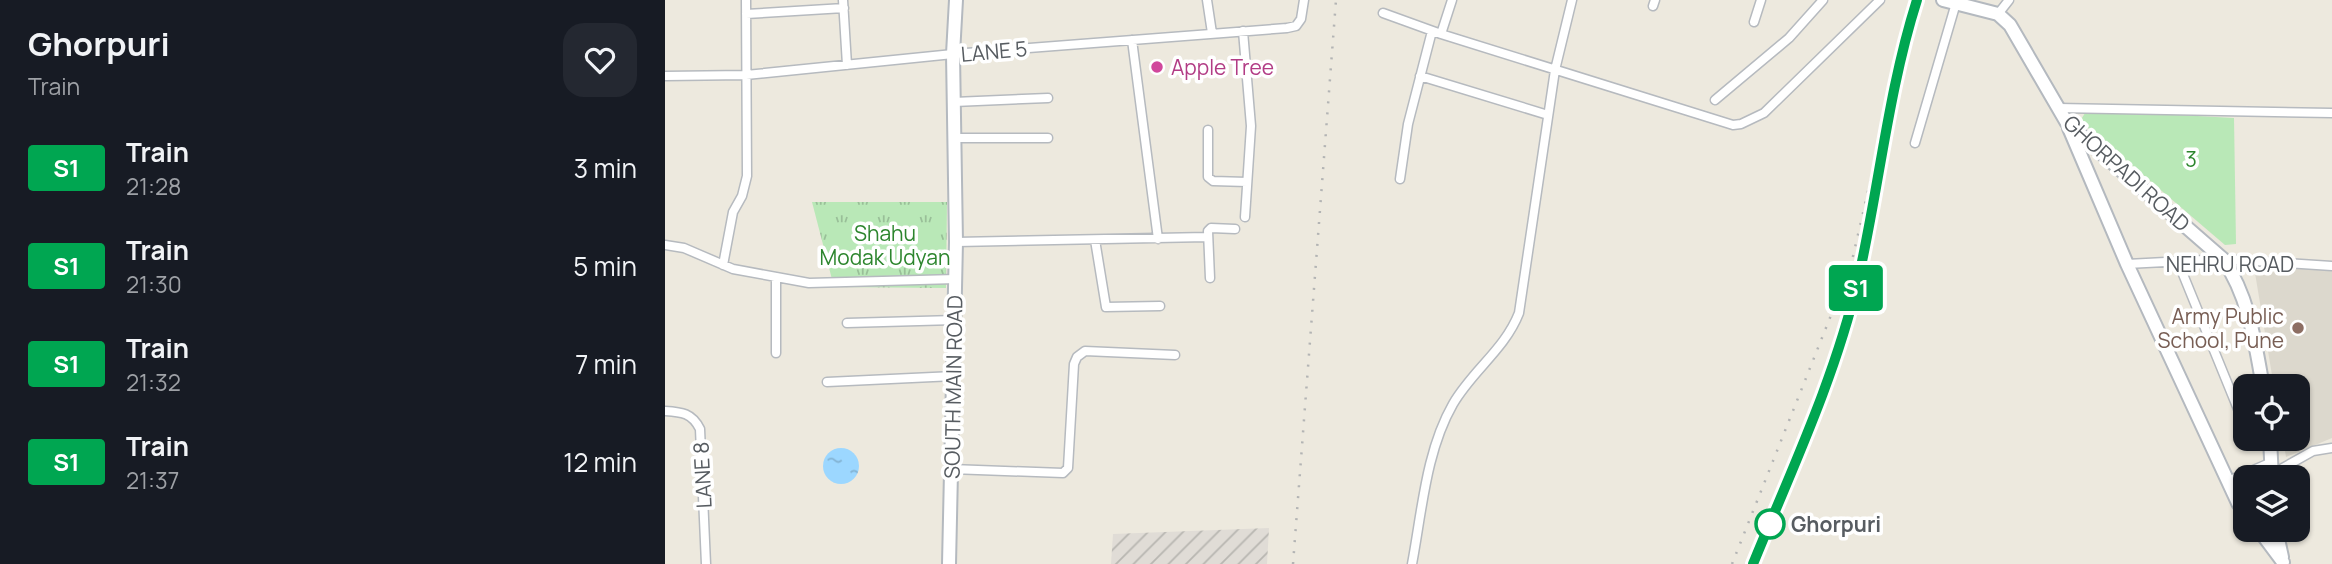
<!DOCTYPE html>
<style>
:root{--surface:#171b24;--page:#242831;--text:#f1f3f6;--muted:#9ea1a6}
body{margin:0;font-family:Manrope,sans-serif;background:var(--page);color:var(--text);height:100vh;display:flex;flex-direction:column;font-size:26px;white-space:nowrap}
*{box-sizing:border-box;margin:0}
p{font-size:23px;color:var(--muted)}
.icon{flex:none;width:38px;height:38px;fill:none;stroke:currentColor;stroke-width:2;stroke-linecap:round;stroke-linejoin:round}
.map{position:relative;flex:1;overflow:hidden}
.panel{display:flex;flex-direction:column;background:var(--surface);width:665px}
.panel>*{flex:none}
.badge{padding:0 14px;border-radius:5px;font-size:24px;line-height:46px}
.tools{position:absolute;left:1568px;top:374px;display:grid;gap:14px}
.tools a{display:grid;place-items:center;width:77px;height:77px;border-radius:14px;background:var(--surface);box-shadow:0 2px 5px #0004;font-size:35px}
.map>.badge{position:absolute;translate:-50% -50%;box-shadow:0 0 0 4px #fff}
.round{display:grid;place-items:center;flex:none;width:74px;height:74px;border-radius:21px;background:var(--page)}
.overview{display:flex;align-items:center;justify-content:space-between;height:119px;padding:0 28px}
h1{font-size:33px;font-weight:700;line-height:52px}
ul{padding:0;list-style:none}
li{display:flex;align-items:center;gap:21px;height:98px;padding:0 28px}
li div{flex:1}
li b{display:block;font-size:26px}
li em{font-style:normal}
li .badge{min-width:77px;font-weight:700;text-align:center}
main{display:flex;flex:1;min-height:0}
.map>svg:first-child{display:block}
.industrial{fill:url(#industrial-furrows)}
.education{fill:#dcd8cd}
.green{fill:#b9e8b7}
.park{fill:url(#park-tufts)}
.water{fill:url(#water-ripples)}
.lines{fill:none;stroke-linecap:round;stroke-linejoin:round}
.street-casing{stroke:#b6babf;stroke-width:11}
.secondary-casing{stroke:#b4b9bf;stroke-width:16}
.street{stroke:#fff;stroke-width:8}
.secondary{stroke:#fff;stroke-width:12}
.rail{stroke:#b3b4b4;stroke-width:2.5;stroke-dasharray:2 9;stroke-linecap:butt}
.line-casing{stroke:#fff;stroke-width:16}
.line{stroke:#00a651;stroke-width:10}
.hotel-dot{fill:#d1479c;stroke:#fff;stroke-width:2.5}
.education-dot{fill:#8d6e63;stroke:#fff;stroke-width:2.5}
.stop-dot{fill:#fff;stroke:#00a651;stroke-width:3.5}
.labels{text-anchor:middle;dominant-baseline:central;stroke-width:7;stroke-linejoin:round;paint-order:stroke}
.street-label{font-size:21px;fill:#575c61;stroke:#fff}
.hotel-label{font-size:21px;fill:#b23c85;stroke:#fff;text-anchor:start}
.park-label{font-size:21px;fill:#2c852d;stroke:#fff}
.education-label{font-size:21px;fill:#785e54;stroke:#fff;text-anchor:end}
.stop-label{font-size:21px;font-weight:bold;fill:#575c61;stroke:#fff;text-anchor:start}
</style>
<main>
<section class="panel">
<div class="overview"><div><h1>Ghorpuri</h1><p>Train</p></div><a class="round"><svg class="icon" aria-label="heart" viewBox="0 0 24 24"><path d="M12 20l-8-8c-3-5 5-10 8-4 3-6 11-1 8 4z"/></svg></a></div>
<ul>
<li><span class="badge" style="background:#00a651;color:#fff">S1</span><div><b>Train</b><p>21:28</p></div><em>3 min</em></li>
<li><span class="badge" style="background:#00a651;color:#fff">S1</span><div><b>Train</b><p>21:30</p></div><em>5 min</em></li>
<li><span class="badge" style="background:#00a651;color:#fff">S1</span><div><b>Train</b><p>21:32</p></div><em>7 min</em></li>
<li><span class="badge" style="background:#00a651;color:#fff">S1</span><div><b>Train</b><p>21:37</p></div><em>12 min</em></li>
</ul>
</section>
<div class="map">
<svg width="1667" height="564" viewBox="0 0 1667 564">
<defs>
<pattern id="industrial-furrows" width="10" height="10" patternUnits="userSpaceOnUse" patternTransform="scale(1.75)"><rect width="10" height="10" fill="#e0dcd6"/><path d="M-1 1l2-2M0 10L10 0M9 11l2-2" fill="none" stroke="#b8b6b1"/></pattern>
<pattern id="park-tufts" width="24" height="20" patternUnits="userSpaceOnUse" patternTransform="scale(1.75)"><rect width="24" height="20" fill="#b9e8b7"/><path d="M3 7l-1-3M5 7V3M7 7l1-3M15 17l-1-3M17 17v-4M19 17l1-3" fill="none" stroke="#99bf98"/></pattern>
<pattern id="water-ripples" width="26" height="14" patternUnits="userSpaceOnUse" patternTransform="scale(1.75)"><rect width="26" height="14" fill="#9cd7ff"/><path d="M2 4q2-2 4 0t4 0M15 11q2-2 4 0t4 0" fill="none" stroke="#82b2d2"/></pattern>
</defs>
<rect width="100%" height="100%" fill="#ede9de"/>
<path class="industrial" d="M 604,528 L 602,564 L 446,564 L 448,534 Z"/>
<path class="education" d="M 1589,267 L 1667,270 L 1667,438 L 1621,457 L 1618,439 L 1633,439 L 1633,387 L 1609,387 Z"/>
<path class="green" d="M 1422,110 L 1569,118 L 1571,244 L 1560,245 L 1415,121 Z"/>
<path class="park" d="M 147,202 L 282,202 L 281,288 L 169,287 Z"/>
<path class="water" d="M158 466a18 18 0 1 1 36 0a18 18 0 1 1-36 0Z"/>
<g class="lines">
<defs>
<path id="street" d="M 178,0 L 182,65
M 542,0 L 547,33
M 988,6 L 990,0
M 718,13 L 776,34 L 1068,125 L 1076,124 L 1099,113 L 1215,0
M 81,14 L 179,8
M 1333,14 L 1344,0
M 1089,22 L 1096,0
M 578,31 L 586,126 L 580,217
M 776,34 L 787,0
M 467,40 L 493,239
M 0,76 L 81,75 L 288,54 L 622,28 L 631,26 L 636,19 L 639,0
M 755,76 L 883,115
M 1050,100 L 1124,38 L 1158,0
M 289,102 L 383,98
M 1393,108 L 1667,113
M 543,130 L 543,177 L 548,181 L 582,182
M 290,138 L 383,138
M 1250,143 L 1291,3
M 735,179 L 743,124 L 767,31
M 430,240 L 441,307 L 495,306
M 291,242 L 542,237
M 0,245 L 19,248 L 68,269 L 144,283 L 291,279
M 1513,262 L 1575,414
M 1462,264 L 1558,259 L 1667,266
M 58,265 L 68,212 L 77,196 L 82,176 L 81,0
M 111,277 L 111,353
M 545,278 L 543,231 L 546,228 L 570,229
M 182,323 L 290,320
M 162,382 L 289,376
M 0,411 C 17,412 27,413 35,429 L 41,564
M 286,469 L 398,473 L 403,468 L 409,364 L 412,357 L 420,351 L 510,355
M 1607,474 L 1648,451 L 1667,448
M 1563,481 L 1607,462
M 747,564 C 757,511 761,451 788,404 C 807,371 840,349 854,313 L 890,70 L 907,0"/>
<path id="secondary" d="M 1278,0 L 1333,14 L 1345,25 L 1402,123 L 1558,259 C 1584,297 1590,342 1598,387
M 1404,128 L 1462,264 L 1573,503 L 1580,512
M 1605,439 L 1607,478
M 1594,530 L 1618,562
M 1611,530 L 1617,557
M 284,564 L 291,242 L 288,54 L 291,0"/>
</defs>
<use href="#street" class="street-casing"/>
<use href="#secondary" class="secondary-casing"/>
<use href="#street" class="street"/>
<use href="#secondary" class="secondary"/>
<path class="rail" d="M 628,564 L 671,0
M 1067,564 L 1186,265 L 1247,0
M 1088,564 C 1130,462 1176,360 1199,251"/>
</g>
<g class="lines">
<defs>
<path id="line" d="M 1088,564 C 1126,471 1170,378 1193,280 C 1214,188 1223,91 1252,0"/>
</defs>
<use href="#line" class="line-casing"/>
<use href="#line" class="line"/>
</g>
<circle class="hotel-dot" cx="492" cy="67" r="7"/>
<circle class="education-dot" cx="1633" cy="328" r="7"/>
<circle class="stop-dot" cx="1105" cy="524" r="14"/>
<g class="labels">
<g class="street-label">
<text transform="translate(329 51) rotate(-5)">LANE 5</text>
<text transform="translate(1462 173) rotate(42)">GHORPADI ROAD</text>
<text x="1565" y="264">NEHRU ROAD</text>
<text transform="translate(288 387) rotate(-89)">SOUTH MAIN ROAD</text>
<text transform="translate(37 475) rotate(-93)">LANE 8</text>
</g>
<g class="hotel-label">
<text x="506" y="67">Apple Tree</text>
</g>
<g class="park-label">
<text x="1526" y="159">3</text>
<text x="220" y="233">Shahu<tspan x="220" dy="24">Modak Udyan</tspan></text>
</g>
<g class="education-label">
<text x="1619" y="316">Army Public<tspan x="1619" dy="24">School, Pune</tspan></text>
</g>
<g class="stop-label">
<text x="1126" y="524">Ghorpuri</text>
</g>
</g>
</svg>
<div class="tools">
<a><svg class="icon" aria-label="locate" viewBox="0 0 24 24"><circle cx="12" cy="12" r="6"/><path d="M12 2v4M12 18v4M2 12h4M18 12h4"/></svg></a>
<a><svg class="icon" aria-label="layers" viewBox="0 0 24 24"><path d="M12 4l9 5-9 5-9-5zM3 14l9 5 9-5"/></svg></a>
</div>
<b class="badge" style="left:1191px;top:288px;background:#00a651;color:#fff">S1</b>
</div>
</main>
